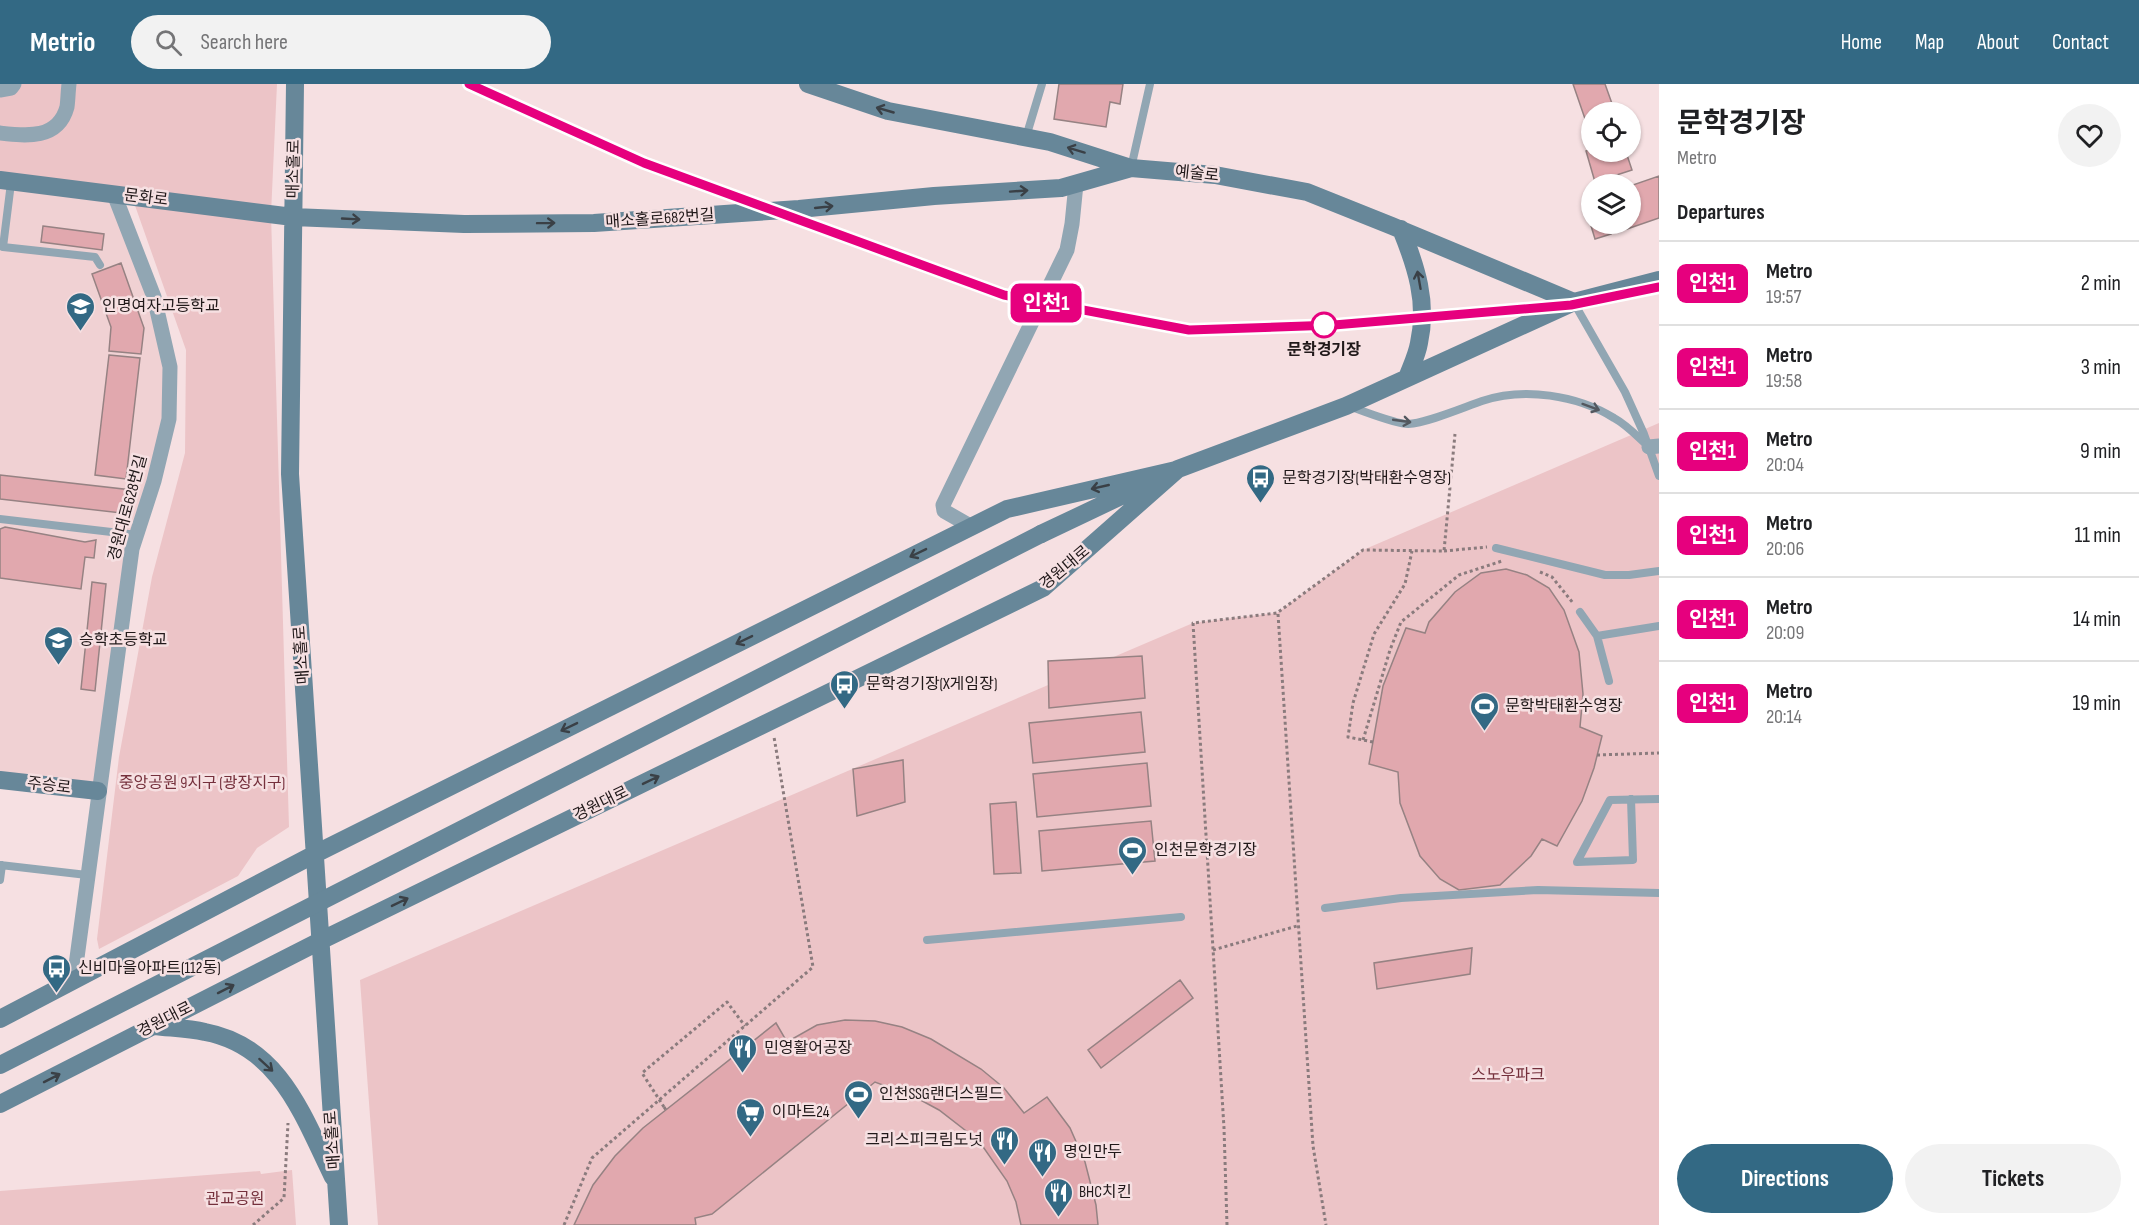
<!DOCTYPE html>
<meta charset="utf-8">
<style>
:root{--surface:#fff;--page:#f2f2f2;--text:#202124;--muted:#757577;--line:#e0e0e0;--accent:#336984}
body{margin:0;font-family:"Sofia Sans Condensed","Noto Sans KR",sans-serif;background:var(--page);color:var(--text);height:100vh;display:flex;flex-direction:column;font-size:22px;white-space:nowrap}
*{box-sizing:border-box;margin:0}
p{font-size:20px;color:var(--muted)}
.icon{flex:none;width:33px;height:33px;fill:none;stroke:currentColor;stroke-width:2;stroke-linecap:round;stroke-linejoin:round}
.map{position:relative;flex:1;overflow:hidden}
.side{display:flex;flex-direction:column;background:var(--surface);width:480px}
.side>*{flex:none}
.badge{padding:0 12px;border-radius:9px;font-size:21px;line-height:39px}
.buttons{position:absolute;left:1581px;top:18px;display:grid;gap:12px}
.buttons a{display:grid;place-items:center;width:60px;height:60px;border-radius:50%;background:var(--surface);box-shadow:0 2px 4px #0004;font-size:30px}
.map>.badge{position:absolute;translate:-50% -50%;box-shadow:0 0 0 3px #fff}
h2{padding:0 18px;font-size:22px;line-height:54px}
.round{display:grid;place-items:center;flex:none;width:63px;height:63px;border-radius:32px;background:var(--page)}
.headline{display:flex;align-items:center;justify-content:space-between;height:102px;padding:0 18px}
h1{font-size:28px;font-weight:700;line-height:45px}
.action{display:flex;gap:12px;margin-top:auto;padding:12px 18px}
.action a{flex:1;height:69px;border-radius:36px;background:var(--accent);color:#fff;font-size:24px;font-weight:700;line-height:69px;text-align:center}
.action a+a{background:var(--page);color:var(--text)}
ul{padding:0;list-style:none}
li{display:flex;align-items:center;gap:18px;height:84px;padding:0 18px;border-top:2px solid var(--line)}
li div{flex:1}
li b{display:block;font-size:22px}
li em{font-style:normal}
li .badge{min-width:66px;font-weight:700;text-align:center}
header{display:flex;align-items:center;gap:36px;box-sizing:border-box;height:84px;padding:0 30px;background:var(--accent);color:#fff}
header strong{font-size:28px}
nav{display:flex;gap:33px;margin-inline-start:auto;font-size:21px}
.search{width:420px;height:54px;background:var(--page);display:flex;align-items:center;gap:15px;box-sizing:border-box;padding:0 21px;border-radius:33px;color:var(--muted);font-size:22px}
main{display:flex;flex:1;min-height:0}
.map>svg:first-child{display:block}
.built{fill:#f0d1d3}
.green{fill:#ecc4c7}
.building{fill:#e1a8ae;stroke:#968283;stroke-width:1.5}
.lines{fill:none;stroke-linecap:round;stroke-linejoin:round}
.path{stroke:#8a7b7d;stroke-width:3;stroke-dasharray:3 3;stroke-linecap:butt}
.lane{stroke:#91a6b3;stroke-width:8}
.street{stroke:#91a6b3;stroke-width:15}
.secondary{stroke:#678799;stroke-width:18}
.path-bridge{stroke:#8a7b7d;stroke-width:3;stroke-dasharray:3 3;stroke-linecap:butt}
.secondary-bridge{stroke:#678799;stroke-width:18}
.oneway{stroke:#3a4046}
.oneway2{stroke:#53585f}
.line-casing{stroke:#fff;stroke-width:14}
.line{stroke:#e6007e;stroke-width:9}
.stop-dot{fill:#fff;stroke:#e6007e;stroke-width:3}
.labels{text-anchor:middle;dominant-baseline:central;stroke-width:5;stroke-linejoin:round;paint-order:stroke}
.street-label{font-size:16px;fill:#21191a;stroke:#f6e0e2}
.poi-label{font-size:16px;fill:#21191a;stroke:#f6e0e2;text-anchor:start}
.stop-label{font-size:16px;font-weight:bold;fill:#21191a;stroke:#f6e0e2}
.park-label{font-size:16px;fill:#75303c;stroke:#f6e0e2}
</style>
<header>
<strong>Metrio</strong>
<div class="search"><svg class="icon" aria-label="search" viewBox="0 0 24 24"><circle cx="10" cy="10" r="6"/><path d="M15 15l6 6"/></svg>Search here</div>
<nav><a>Home</a><a>Map</a><a>About</a><a>Contact</a></nav>
</header>
<main>
<div class="map">
<svg width="1659" height="1141" viewBox="0 0 1659 1141">
<rect width="100%" height="100%" fill="#f6e0e2"/>
<path class="built" d="M 0,96 L 114,110 L 154,213 L 169,335 L 132,465 L 98,707 L 0,696 Z"/>
<path class="green" d="M 0,0 L 277,0 L 271,130 L 289,743 L 257,764 L 238,792 L 99,865 L 97,855 L 119,673 L 152,493 L 185,369 L 186,266 L 132,113 L 0,96 Z
M 1659,339 L 1659,1141 L 378,1141 L 360,896 L 1193,539 L 1277,529 L 1363,466 Z
M 292,1086 L 296,1141 L 0,1141 L 0,1107 L 260,1087 L 261,1090 Z"/>
<path class="building" d="M 1059,0 L 1123,0 L 1120,20 L 1110,18 L 1106,43 L 1054,35 Z
M 1573,0 L 1605,0 L 1615,28 L 1592,28 L 1592,55 Z
M 1592,65 L 1592,68 L 1626,68 L 1632,86 L 1595,98 L 1586,67 Z
M 1659,92 L 1659,134 L 1627,145 L 1625,140 L 1630,140 L 1630,102 Z
M 1592,124 L 1592,140 L 1607,140 L 1611,150 L 1595,155 L 1586,125 Z
M 43,142 L 104,150 L 102,166 L 41,158 Z
M 121,179 L 144,244 L 141,270 L 109,267 L 111,243 L 92,190 Z
M 109,271 L 140,274 L 126,395 L 95,391 Z
M 0,391 L 132,406 L 130,430 L 0,415 Z
M 5,443 L 85,458 L 96,456 L 94,474 L 85,473 L 81,505 L 0,494 L 0,445 Z
M 1506,485 L 1527,491 L 1549,504 L 1564,526 L 1579,568 L 1583,610 L 1580,643 L 1602,652 L 1594,684 L 1582,717 L 1557,762 L 1542,755 L 1531,772 L 1500,801 L 1459,806 L 1440,795 L 1420,772 L 1400,719 L 1398,688 L 1369,680 L 1383,602 L 1406,544 L 1425,549 L 1429,538 L 1455,508 L 1481,489 Z
M 92,498 L 106,500 L 95,607 L 81,605 Z
M 1142,572 L 1145,614 L 1049,624 L 1048,577 Z
M 1141,628 L 1145,668 L 1033,679 L 1029,639 Z
M 903,676 L 905,718 L 857,732 L 853,685 Z
M 1147,679 L 1151,722 L 1037,733 L 1033,690 Z
M 1016,718 L 1021,789 L 994,790 L 990,720 Z
M 1151,737 L 1155,777 L 1042,787 L 1039,747 Z
M 1472,864 L 1470,890 L 1377,905 L 1374,879 Z
M 1180,896 L 1193,914 L 1101,984 L 1088,966 Z
M 845,936 L 875,937 L 902,943 L 931,955 L 981,985 L 1004,1004 L 1024,1029 L 1047,1013 L 1070,1044 L 1085,1078 L 1096,1121 L 1098,1141 L 1021,1141 L 1016,1118 L 1007,1097 L 979,1057 L 939,1026 L 915,1013 L 875,998 L 712,1130 L 695,1134 L 696,1141 L 574,1141 L 593,1101 L 615,1072 L 643,1044 L 776,939 L 787,958 L 817,941 Z"/>
<g class="lines">
<path class="path" d="M 1444,467 L 1487,463
M 1540,488 L 1552,493 L 1573,519
M 1278,530 L 1313,1062 L 1326,1141
M 1363,656 L 1390,566 L 1401,538 L 1459,491 L 1502,477
M 1373,658 L 1348,653 L 1353,619 L 1374,550 L 1405,500 L 1412,467
M 1597,671 L 1659,669
M 1213,866 L 1297,842
M 664,1023 L 666,1026
M 253,1141 L 284,1114 L 288,1039
M 564,1141 L 592,1074 L 813,883 L 774,653
M 1227,1141 L 1224,1044 L 1193,539 L 1277,529 L 1363,466 L 1444,467 L 1455,350"/>
<path class="lane" d="M 1026,53 L 1042,0
M 1131,84 L 1150,0
M 11,99 L 3,163 L 95,173 L 100,181
M 1574,219 L 1625,308 L 1644,350 L 1659,392
M 1351,323 C 1364,327 1395,340 1408,340 C 1427,339 1462,324 1482,317 C 1524,303 1577,311 1614,334 C 1627,341 1638,353 1649,363
M 0,435 L 137,451
M 1496,464 L 1605,491 L 1629,491 L 1659,487
M 1580,528 L 1597,552 L 1609,597
M 1597,552 L 1659,542
M 1631,715 L 1633,776 L 1577,778 L 1610,716 L 1659,715
M 0,781 L 87,791
M 0,796 L 2,781
M 1325,824 L 1401,814 L 1538,806 L 1659,809
M 927,856 L 1181,833"/>
<path class="street" d="M 0,6 L 11,4 L 14,0
M 0,49 C 26,52 58,56 67,23 C 68,16 68,8 69,0
M 1649,363 L 1659,362
M 972,443 L 944,427 L 943,421 L 1067,166 L 1072,140 L 1076,100
M 74,896 L 132,465 L 154,397 L 169,335 L 170,283 L 154,213 L 114,110"/>
<path class="secondary" d="M 295,0 L 290,390 L 339,1141
M 808,0 L 888,27 L 1050,58 L 1131,84 L 1215,91 L 1307,108 L 1392,142 L 1574,218
M 0,96 L 293,133 L 464,140 L 594,139 L 799,125 L 934,112 L 1061,104 L 1131,84
M 1401,145 C 1416,182 1428,218 1419,259 C 1417,271 1411,283 1407,294
M 1041,450 L 1178,385 L 1346,322 L 1574,218 L 1659,196
M 0,696 L 98,707
M 0,935 L 315,770 L 1007,425 L 1176,386
M 154,942 C 171,944 188,944 205,948 C 280,962 303,1032 333,1093
M 0,1020 L 320,857 L 1043,504 L 1178,385"/>
<path class="path-bridge" d="M 664,1023 L 642,989 L 727,918 L 745,942"/>
<path class="secondary-bridge" d="M 0,981 L 1041,450"/>
</g>
<defs><path id="oneway-shaft" d="M-6 0H5M1.5-3L5.5 0L1.5 3" fill="none" stroke-width="1.6" stroke-linecap="round" stroke-linejoin="round" transform="scale(1.5)"/></defs>
<g class="oneway">
<use href="#oneway-shaft" transform="translate(885 26) rotate(-164)"/>
<use href="#oneway-shaft" transform="translate(1076 66) rotate(-163)"/>
<use href="#oneway-shaft" transform="translate(1019 107) rotate(-4)"/>
<use href="#oneway-shaft" transform="translate(824 123) rotate(-6)"/>
<use href="#oneway-shaft" transform="translate(351 135) rotate(3)"/>
<use href="#oneway-shaft" transform="translate(546 139) rotate(-1)"/>
<use href="#oneway-shaft" transform="translate(1419 196) rotate(-100)"/>
<use href="#oneway-shaft" transform="translate(1100 403) rotate(167)"/>
<use href="#oneway-shaft" transform="translate(918 469) rotate(154)"/>
<use href="#oneway-shaft" transform="translate(744 556) rotate(154)"/>
<use href="#oneway-shaft" transform="translate(569 643) rotate(154)"/>
<use href="#oneway-shaft" transform="translate(651 696) rotate(-26)"/>
<use href="#oneway-shaft" transform="translate(400 818) rotate(-26)"/>
<use href="#oneway-shaft" transform="translate(226 905) rotate(-27)"/>
<use href="#oneway-shaft" transform="translate(266 981) rotate(42)"/>
<use href="#oneway-shaft" transform="translate(52 994) rotate(-27)"/>
</g>
<g class="oneway2">
<use href="#oneway-shaft" transform="translate(1591 323) rotate(20)"/>
<use href="#oneway-shaft" transform="translate(1402 337) rotate(8)"/>
</g>
<g class="lines">
<defs>
<path id="line" d="M 469,0 L 644,79 L 1004,211 L 1189,246 L 1334,241 L 1571,221 L 1659,203"/>
</defs>
<use href="#line" class="line-casing"/>
<use href="#line" class="line"/>
</g>
<defs>
<symbol id="school-pin" viewBox="-11 -11 22 30"><path d="M0 17L-7.5 6A9.5 9.5 0 1 1 7.5 6Z" fill="#336984" stroke="#f6e0e2"/><path d="M0-5L7-2L0 1L-7-2ZM-4 1L0 2.5L4 1V4Q0 6-4 4Z" fill="#fff"/></symbol>
<symbol id="bus-pin" viewBox="-11 -11 22 30"><path d="M0 17L-7.5 6A9.5 9.5 0 1 1 7.5 6Z" fill="#336984" stroke="#f6e0e2"/><path d="M-5-6H5V4H4V6H2V4H-2V6H-4V4H-5ZM-3.5-4V0h7V-4ZM-3.5 1.2v1.5H-2V1.2ZM2 1.2v1.5H3.5V1.2Z" fill="#fff"/></symbol>
<symbol id="stadium-pin" viewBox="-11 -11 22 30"><path d="M0 17L-7.5 6A9.5 9.5 0 1 1 7.5 6Z" fill="#336984" stroke="#f6e0e2"/><path d="M0-5a6.5 5 0 1 0 0 10a6.5 5 0 1 0 0-10ZM-3.5-1.8h7v3.6h-7Z" fill="#fff"/></symbol>
<symbol id="restaurant-pin" viewBox="-11 -11 22 30"><path d="M0 17L-7.5 6A9.5 9.5 0 1 1 7.5 6Z" fill="#336984" stroke="#f6e0e2"/><path d="M-5-6h1v4h1v-4h1v4h1v-4h1v5L-1.5 .5V6h-2V.5L-5-1ZM5-6V6H3V1.5H1.5Q1.5-4 5-6Z" fill="#fff"/></symbol>
<symbol id="supermarket-pin" viewBox="-11 -11 22 30"><path d="M0 17L-7.5 6A9.5 9.5 0 1 1 7.5 6Z" fill="#336984" stroke="#f6e0e2"/><path d="M-6-5.5h2.5l.6 2H6L4.5 2H-2.5L-4.4-4H-6ZM-1.5 3.2a1.3 1.3 0 1 0 .1 0ZM3 3.2a1.3 1.3 0 1 0 .1 0Z" fill="#fff"/></symbol>
</defs>
<g fill-rule="evenodd">
<use href="#school-pin" x="64" y="206" width="33" height="45"/>
<use href="#bus-pin" x="1244" y="378" width="33" height="45"/>
<use href="#school-pin" x="42" y="540" width="33" height="45"/>
<use href="#bus-pin" x="828" y="584" width="33" height="45"/>
<use href="#stadium-pin" x="1468" y="606" width="33" height="45"/>
<use href="#stadium-pin" x="1116" y="750" width="33" height="45"/>
<use href="#bus-pin" x="40" y="868" width="33" height="45"/>
<use href="#restaurant-pin" x="726" y="948" width="33" height="45"/>
<use href="#stadium-pin" x="842" y="994" width="33" height="45"/>
<use href="#supermarket-pin" x="734" y="1012" width="33" height="45"/>
<use href="#restaurant-pin" x="988" y="1040" width="33" height="45"/>
<use href="#restaurant-pin" x="1026" y="1052" width="33" height="45"/>
<use href="#restaurant-pin" x="1042" y="1092" width="33" height="45"/>
</g>
<circle class="stop-dot" cx="1324" cy="241" r="12"/>
<g class="labels">
<g class="street-label">
<text transform="translate(294 85) rotate(-89)">매소홀로</text>
<text transform="translate(1197 90) rotate(6)">예술로</text>
<text transform="translate(146 114) rotate(7)">문화로</text>
<text transform="translate(660 135) rotate(-4)">매소홀로682번길</text>
<text transform="translate(128 424) rotate(-75)">경원대로628번길</text>
<text transform="translate(1065 484) rotate(-40)">경원대로</text>
<text transform="translate(302 571) rotate(-94)">매소홀로</text>
<text transform="translate(49 702) rotate(7)">주승로</text>
<text transform="translate(601 720) rotate(-26)">경원대로</text>
<text transform="translate(165 936) rotate(-27)">경원대로</text>
<text transform="translate(333 1056) rotate(-94)">매소홀로</text>
</g>
<g class="poi-label">
<text x="102" y="222">인명여자고등학교</text>
<text x="1282" y="394">문학경기장(박태환수영장)</text>
<text x="79" y="556">승학초등학교</text>
<text x="866" y="600">문학경기장(X게임장)</text>
<text x="1505" y="622">문학박태환수영장</text>
<text x="1154" y="766">인천문학경기장</text>
<text x="78" y="884">신비마을아파트(112동)</text>
<text x="764" y="964">민영활어공장</text>
<text x="879" y="1010">인천SSG랜더스필드</text>
<text x="772" y="1028">이마트24</text>
<text x="983" y="1056" text-anchor="end">크리스피크림도넛</text>
<text x="1063" y="1068">명인만두</text>
<text x="1079" y="1108">BHC치킨</text>
</g>
<g class="stop-label">
<text x="1324" y="266">문학경기장</text>
</g>
<g class="park-label">
<text x="202" y="699">중앙공원 9지구 (광장지구)</text>
<text x="1508" y="991">스노우파크</text>
<text x="235" y="1115">관교공원</text>
</g>
</g>
</svg>
<div class="buttons">
<a><svg class="icon" aria-label="locate" viewBox="0 0 24 24"><circle cx="12" cy="12" r="6"/><path d="M12 2v4M12 18v4M2 12h4M18 12h4"/></svg></a>
<a><svg class="icon" aria-label="layers" viewBox="0 0 24 24"><path d="M12 4l9 5-9 5-9-5zM3 14l9 5 9-5"/></svg></a>
</div>
<b class="badge" style="left:1046px;top:219px;background:#e6007e;color:#fff">인천1</b>
</div>
<section class="side">
<div class="headline"><div><h1>문학경기장</h1><p>Metro</p></div><a class="round"><svg class="icon" aria-label="heart" viewBox="0 0 24 24"><path d="M12 20l-8-8c-3-5 5-10 8-4 3-6 11-1 8 4z"/></svg></a></div>
<h2>Departures</h2>
<ul>
<li><span class="badge" style="background:#e6007e;color:#fff">인천1</span><div><b>Metro</b><p>19:57</p></div><em>2 min</em></li>
<li><span class="badge" style="background:#e6007e;color:#fff">인천1</span><div><b>Metro</b><p>19:58</p></div><em>3 min</em></li>
<li><span class="badge" style="background:#e6007e;color:#fff">인천1</span><div><b>Metro</b><p>20:04</p></div><em>9 min</em></li>
<li><span class="badge" style="background:#e6007e;color:#fff">인천1</span><div><b>Metro</b><p>20:06</p></div><em>11 min</em></li>
<li><span class="badge" style="background:#e6007e;color:#fff">인천1</span><div><b>Metro</b><p>20:09</p></div><em>14 min</em></li>
<li><span class="badge" style="background:#e6007e;color:#fff">인천1</span><div><b>Metro</b><p>20:14</p></div><em>19 min</em></li>
</ul>
<div class="action"><a>Directions</a><a>Tickets</a></div>
</section>
</main>
